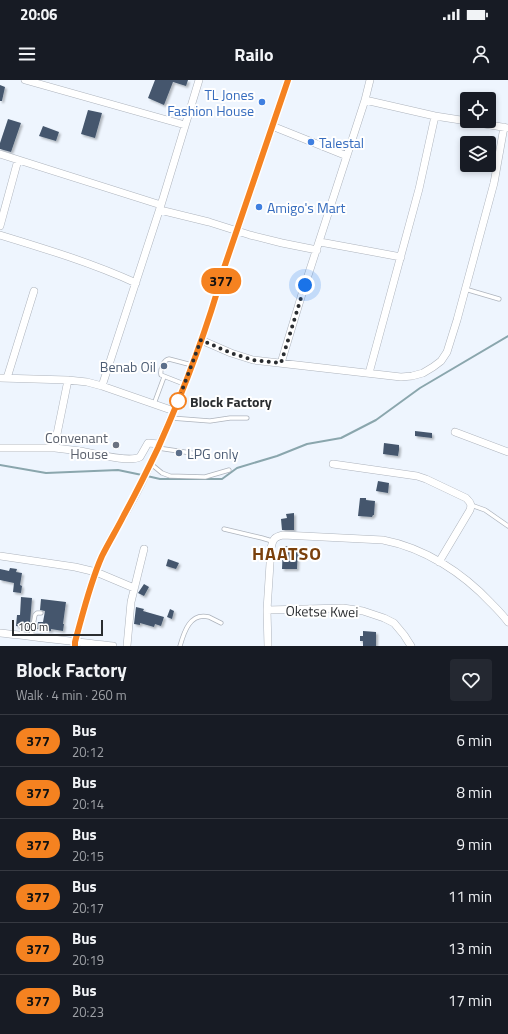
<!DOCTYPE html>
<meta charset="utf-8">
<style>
:root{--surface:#171b24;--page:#242831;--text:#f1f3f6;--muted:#9ea1a6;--line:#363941}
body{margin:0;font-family:"Titillium Web",sans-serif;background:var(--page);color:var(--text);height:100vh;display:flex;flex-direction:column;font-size:15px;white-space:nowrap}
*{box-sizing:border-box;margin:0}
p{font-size:13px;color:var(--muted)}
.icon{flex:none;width:22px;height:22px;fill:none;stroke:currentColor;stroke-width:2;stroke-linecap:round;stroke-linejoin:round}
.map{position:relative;height:566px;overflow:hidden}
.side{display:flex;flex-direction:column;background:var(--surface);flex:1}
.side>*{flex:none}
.badge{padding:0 8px;border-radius:13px;font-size:14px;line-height:26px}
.tools{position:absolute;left:460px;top:12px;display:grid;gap:8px}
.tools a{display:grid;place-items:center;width:36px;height:36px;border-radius:4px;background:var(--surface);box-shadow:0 2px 6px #0003;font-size:20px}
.scale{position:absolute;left:12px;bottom:10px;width:91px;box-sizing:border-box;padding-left:4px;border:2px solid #2a2d30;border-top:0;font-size:11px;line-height:14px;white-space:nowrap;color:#2a2d30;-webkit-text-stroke:3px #fff;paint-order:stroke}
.you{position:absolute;width:20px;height:20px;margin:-10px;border:3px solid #fff;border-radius:50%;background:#1a73e8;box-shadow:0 0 0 6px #1a73e833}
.map>.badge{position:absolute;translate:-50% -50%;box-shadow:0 0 0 2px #fff}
.round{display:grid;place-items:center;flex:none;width:42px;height:42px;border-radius:4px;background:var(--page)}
.summary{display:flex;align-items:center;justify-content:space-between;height:68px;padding:0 16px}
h1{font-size:19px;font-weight:700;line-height:30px}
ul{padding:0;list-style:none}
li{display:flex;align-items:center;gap:12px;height:52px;padding:0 16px;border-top:1px solid var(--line)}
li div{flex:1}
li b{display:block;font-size:15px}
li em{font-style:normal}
li .badge{min-width:44px;font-weight:700;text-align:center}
.status{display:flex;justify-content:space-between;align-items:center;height:28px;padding:0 20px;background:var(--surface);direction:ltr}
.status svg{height:11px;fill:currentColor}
header{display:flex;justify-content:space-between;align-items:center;height:52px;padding:0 16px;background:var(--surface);font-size:18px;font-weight:700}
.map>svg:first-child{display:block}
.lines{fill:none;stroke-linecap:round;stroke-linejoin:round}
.stream{stroke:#8aa6ad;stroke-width:2}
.building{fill:#45576d;filter:url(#shadow)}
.lane-casing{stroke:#aeb4bd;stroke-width:5}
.street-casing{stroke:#aeb4bd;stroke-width:8}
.lane{stroke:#fff;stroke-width:3.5}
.street{stroke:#fff;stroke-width:7}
.line-casing{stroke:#fff;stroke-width:9}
.line{stroke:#f58220;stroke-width:6}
.walk{stroke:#2a2d30;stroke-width:4;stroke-dasharray:0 7.2}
.shop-dot{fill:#3f7fe0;stroke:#fff;stroke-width:1.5}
.service-dot{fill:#5c6f8a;stroke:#fff;stroke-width:1.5}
.stop-dot{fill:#fff;stroke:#f58220;stroke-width:2}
.worship-dot{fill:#6b7280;stroke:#fff;stroke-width:1.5}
.labels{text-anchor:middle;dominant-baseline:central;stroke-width:4;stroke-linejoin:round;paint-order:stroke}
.shop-label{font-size:14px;fill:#366cbe;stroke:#fff;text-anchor:start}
.service-label{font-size:14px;fill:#4e5e75;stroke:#fff;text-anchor:end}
.stop-label{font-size:14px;font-weight:bold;fill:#2a2d30;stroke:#fff;text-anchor:start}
.worship-label{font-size:14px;fill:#5b616d;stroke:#fff;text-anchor:end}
.street-label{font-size:14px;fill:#2a2d30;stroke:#fff}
.district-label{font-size:18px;font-weight:bold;letter-spacing:1px;fill:#7a400c;stroke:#fff}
</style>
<div class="status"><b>20:06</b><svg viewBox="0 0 49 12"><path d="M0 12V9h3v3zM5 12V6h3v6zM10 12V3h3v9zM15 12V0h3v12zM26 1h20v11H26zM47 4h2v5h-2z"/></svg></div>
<header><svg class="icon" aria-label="menu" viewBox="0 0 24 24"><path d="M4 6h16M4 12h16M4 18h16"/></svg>Railo<svg class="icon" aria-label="person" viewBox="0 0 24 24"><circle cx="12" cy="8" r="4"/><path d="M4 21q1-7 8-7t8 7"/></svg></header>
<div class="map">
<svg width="508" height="566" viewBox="0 0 508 566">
<defs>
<filter id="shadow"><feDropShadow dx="2" dy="2" stdDeviation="1" flood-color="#0004"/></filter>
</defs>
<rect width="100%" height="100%" fill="#eef5fe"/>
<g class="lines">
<path class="stream" d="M 0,385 L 46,393 L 118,390 L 142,395
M 147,396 L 160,399 L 222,399 L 237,388 L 277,376 L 307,364 L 341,358 L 376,340 L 420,308 L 508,256"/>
</g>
<path class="building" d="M 155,0 L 188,0 L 186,6 L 173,2 L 164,25 L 148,18 Z
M 0,5 L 5,7 L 2,21 L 0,21 Z
M 88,30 L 102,33 L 95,58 L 81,54 Z
M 8,39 L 21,43 L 11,72 L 0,69 L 0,63 Z
M 43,46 L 59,52 L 56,61 L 39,56 Z
M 415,351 L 432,353 L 432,358 L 415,356 Z
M 384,363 L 399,365 L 399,370 L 398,376 L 383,374 Z
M 378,401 L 389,403 L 388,413 L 376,411 Z
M 360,418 L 366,418 L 366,420 L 375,421 L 374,435 L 373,435 L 372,437 L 358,436 Z
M 294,433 L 294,450 L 282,450 L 281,439 L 287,438 L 286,434 Z
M 283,466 L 291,466 L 291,468 L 298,468 L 297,489 L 282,489 Z
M 168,479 L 179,483 L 176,489 L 166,486 Z
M 10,488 L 17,489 L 16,492 L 22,493 L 20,505 L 22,506 L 21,513 L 13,512 L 14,503 L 0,500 L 0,489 L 9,491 Z
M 144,504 L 149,507 L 144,516 L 138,513 Z
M 21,517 L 32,518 L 30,543 L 29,548 L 16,546 L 17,535 L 20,535 Z
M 41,519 L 66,522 L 63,544 L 64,544 L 63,551 L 51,549 L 51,551 L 37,549 L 38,542 L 43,542 L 45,531 L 40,530 Z
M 136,527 L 144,529 L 143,531 L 164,537 L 161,546 L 155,544 L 154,547 L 140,543 L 140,545 L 134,544 Z
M 170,529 L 174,531 L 172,539 L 167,537 Z
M 363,551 L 376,552 L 376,566 L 363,566 L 363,561 L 360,561 L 360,556 L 363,556 Z"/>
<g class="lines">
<defs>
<path id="lane" d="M 465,209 L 499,219
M 184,304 L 161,295 C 160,290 163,280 169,279 L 192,285
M 154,324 L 164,297
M 171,338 L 210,341 L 230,338 L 247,338
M 158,368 L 198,374
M 151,384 L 162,393 L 170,396 L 205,397 L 229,390
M 471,425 L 485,430 L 508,446
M 224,449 L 262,458 L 272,461
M 31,556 L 35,535 L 37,533 L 41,533
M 180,566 C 184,552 190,532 209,537 C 213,539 217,541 221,543"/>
<path id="street" d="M 25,0 L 185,45
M 365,20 L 435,36 L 467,41
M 467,41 L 508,48
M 272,46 L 347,76
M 0,74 L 161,125
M 160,130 L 209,142 L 250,155 L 282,163 L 317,170
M 0,146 L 18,80
M 0,155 C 46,169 92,183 136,203
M 320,162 L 401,177
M 201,260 L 231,273 L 253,280 L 401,297 L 412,296 L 423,293 L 433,287 L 441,281 L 447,272 L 457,240 L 494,103 L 504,47
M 281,283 L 302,214 L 365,20 L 370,0
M 369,293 L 419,109 L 435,36
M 0,298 L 68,300 L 87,302 L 102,306 L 174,331
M 7,298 L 34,211
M 102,306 L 161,125 L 199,0
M 455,352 L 508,372
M 0,368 L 55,368 L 56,359 L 68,300
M 55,368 C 63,369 72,370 80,371 C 94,373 128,383 140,377 L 148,363 L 159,364
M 333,384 L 417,396 L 426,399 L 466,418 C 470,422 472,424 470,430 L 439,482
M 0,476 L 75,487 L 96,492 L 134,508
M 267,530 L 343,528 L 363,531 L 384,538 L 394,543 L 404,555 L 411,566
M 0,553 C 38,557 75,562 113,566
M 75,566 L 75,562 C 83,533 90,503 102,476 C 112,455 125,435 136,414 C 144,399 151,383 158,367 C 184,310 207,250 224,188 L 288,0
M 127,566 L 131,522 L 144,469
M 268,566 L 267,530 L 271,468 C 273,459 274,457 283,455 L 383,460 C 425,468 463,493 491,523 C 497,529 503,535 508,542"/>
</defs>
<use href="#lane" class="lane-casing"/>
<use href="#street" class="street-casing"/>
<use href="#lane" class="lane"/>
<use href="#street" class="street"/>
</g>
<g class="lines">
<defs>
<path id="line" d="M 75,566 L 75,562 C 83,533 90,503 102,476 C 109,462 117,449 124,435 C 136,413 147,391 158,368 C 184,310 207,250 224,188 L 288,0"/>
</defs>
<use href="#line" class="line-casing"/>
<use href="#line" class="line"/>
<path class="walk" d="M 178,321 L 201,260 L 231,273 L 253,280 L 281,283 L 305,205"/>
</g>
<g class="shop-dot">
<circle cx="262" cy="22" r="4"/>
<circle cx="311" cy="62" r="4"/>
<circle cx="259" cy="127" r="4"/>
</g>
<g class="service-dot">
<circle cx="164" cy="286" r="4"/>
<circle cx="179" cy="373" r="4"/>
</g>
<circle class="stop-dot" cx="178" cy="321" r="8"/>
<circle class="worship-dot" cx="116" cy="365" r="4"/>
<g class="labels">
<g class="shop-label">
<text x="254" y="14" text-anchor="end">TL Jones<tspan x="254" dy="16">Fashion House</tspan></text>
<text x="319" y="62">Talestal</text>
<text x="267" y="127">Amigo's Mart</text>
</g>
<g class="service-label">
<text x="156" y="286">Benab Oil</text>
<text x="187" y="373" text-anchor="start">LPG only</text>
</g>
<g class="stop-label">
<text x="190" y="321">Block Factory</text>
</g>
<g class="worship-label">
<text x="108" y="357">Convenant<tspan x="108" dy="16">House</tspan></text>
</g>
<g class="street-label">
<text transform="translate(322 531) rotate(1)">Oketse Kwei</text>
</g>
<g class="district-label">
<text x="287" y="473">HAATSO</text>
</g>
</g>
</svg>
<div class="tools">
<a><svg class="icon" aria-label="locate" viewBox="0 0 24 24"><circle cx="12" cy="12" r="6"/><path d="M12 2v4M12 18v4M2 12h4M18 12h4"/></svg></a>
<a><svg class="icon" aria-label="layers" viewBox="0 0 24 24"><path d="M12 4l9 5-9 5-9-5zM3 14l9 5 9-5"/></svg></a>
</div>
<div class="scale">100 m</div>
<div class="you" style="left:305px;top:205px"></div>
<b class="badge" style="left:221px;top:201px;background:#f58220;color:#111">377</b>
</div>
<section class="side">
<div class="summary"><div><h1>Block Factory</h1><p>Walk · 4 min · 260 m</p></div><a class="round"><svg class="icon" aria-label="heart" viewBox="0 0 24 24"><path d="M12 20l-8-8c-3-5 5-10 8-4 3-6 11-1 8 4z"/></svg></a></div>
<ul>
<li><span class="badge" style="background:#f58220;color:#111">377</span><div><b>Bus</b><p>20:12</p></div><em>6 min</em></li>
<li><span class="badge" style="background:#f58220;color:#111">377</span><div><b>Bus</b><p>20:14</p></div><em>8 min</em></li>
<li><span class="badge" style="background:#f58220;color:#111">377</span><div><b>Bus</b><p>20:15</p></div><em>9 min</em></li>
<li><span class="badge" style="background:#f58220;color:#111">377</span><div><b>Bus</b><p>20:17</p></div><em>11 min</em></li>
<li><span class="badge" style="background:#f58220;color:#111">377</span><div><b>Bus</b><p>20:19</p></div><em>13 min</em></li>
<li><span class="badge" style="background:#f58220;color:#111">377</span><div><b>Bus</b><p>20:23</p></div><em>17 min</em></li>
</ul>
</section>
